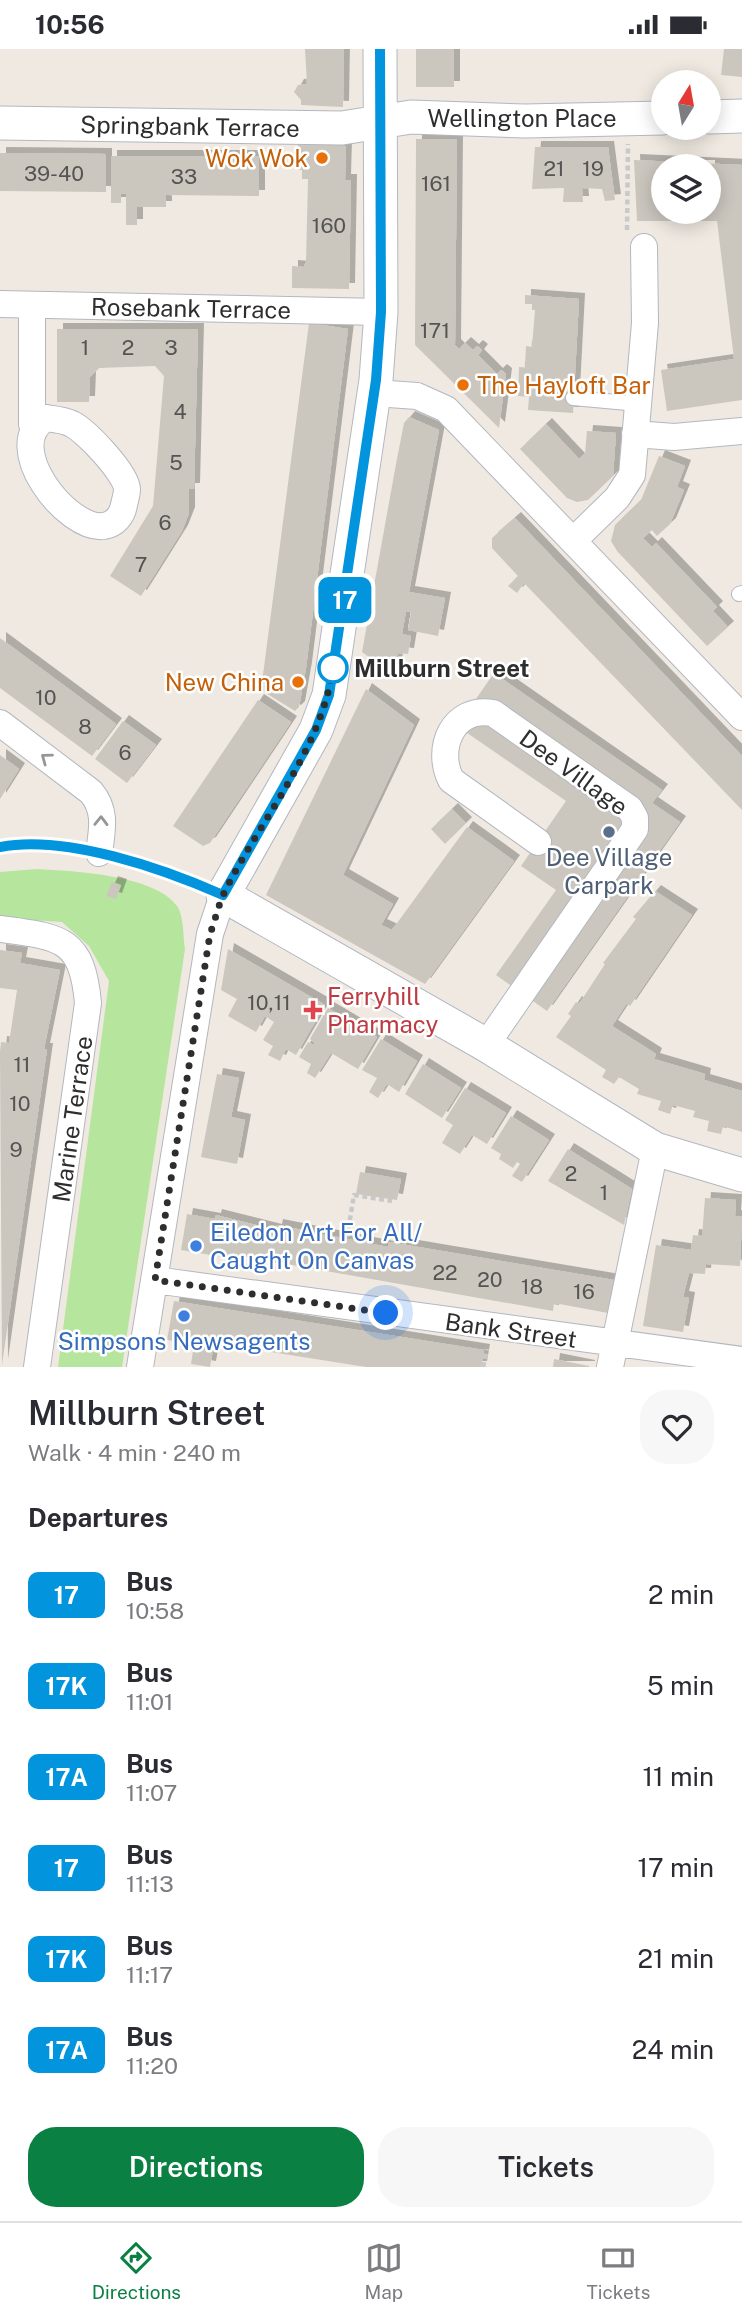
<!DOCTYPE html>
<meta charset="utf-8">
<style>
:root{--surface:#fff;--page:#f7f7f7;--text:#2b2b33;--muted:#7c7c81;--line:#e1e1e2;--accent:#0b8043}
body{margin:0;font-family:"Public Sans",sans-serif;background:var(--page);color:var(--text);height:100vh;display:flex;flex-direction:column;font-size:26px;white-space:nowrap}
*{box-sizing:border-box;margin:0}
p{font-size:23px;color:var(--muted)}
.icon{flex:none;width:38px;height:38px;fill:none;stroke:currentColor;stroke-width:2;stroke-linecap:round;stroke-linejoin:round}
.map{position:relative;height:1318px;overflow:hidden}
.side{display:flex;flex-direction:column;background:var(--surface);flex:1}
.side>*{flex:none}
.badge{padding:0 14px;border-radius:10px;font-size:24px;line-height:46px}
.needle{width:46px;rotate:11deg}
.tools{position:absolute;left:651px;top:21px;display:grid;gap:14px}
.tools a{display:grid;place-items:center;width:70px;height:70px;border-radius:50%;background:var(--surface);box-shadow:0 4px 18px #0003;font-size:35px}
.you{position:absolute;width:35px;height:35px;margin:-18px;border:5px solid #fff;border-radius:50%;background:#1a73e8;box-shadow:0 0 0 10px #1a73e833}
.map>.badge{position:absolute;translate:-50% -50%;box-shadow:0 0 0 4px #fff}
h2{padding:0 28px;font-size:26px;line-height:63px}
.round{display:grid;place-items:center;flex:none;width:74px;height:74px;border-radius:28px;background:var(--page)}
.headline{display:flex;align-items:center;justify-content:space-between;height:119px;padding:0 28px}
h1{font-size:33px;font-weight:600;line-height:52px}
.action{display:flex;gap:14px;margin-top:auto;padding:14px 28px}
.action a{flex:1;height:80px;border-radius:28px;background:var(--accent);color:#fff;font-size:28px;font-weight:600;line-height:80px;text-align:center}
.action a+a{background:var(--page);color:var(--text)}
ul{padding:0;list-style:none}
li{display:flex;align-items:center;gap:21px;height:91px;padding:0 28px}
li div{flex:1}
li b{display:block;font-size:26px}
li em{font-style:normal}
li .badge{min-width:77px;font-weight:700;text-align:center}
.status{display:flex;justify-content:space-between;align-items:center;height:49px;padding:0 35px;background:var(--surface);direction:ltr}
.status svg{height:19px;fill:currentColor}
.tabs{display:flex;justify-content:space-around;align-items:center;height:98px;border-top:2px solid var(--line);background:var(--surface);font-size:19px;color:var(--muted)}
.tabs a{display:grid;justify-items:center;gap:4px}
.tabs .current{color:var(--accent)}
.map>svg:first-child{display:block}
.green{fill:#b6e59e}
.building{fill:#cbc7bf;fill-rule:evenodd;filter:url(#shadow)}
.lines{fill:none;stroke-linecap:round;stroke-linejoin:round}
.service-casing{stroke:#b4b7c1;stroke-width:16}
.minor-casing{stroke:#b4b7c1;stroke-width:28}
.tertiary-casing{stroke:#b4b7c1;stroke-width:35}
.path{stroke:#c9c9c9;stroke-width:4.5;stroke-dasharray:5 3.5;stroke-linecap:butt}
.service{stroke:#fff;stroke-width:14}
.minor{stroke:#fff;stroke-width:26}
.tertiary{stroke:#fff;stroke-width:33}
.oneway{stroke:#969696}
.line-casing{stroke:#fff;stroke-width:16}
.line{stroke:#0295dd;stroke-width:10}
.walk{stroke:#2e2e2e;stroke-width:7;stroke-dasharray:0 12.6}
.food-dot{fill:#e8710a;stroke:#fff;stroke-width:2.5}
.stop-dot{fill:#fff;stroke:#0295dd;stroke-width:3.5}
.service-dot{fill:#5c6f8a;stroke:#fff;stroke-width:2.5}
.health-dot{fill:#e0444e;stroke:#fff;stroke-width:2.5}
.shop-dot{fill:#3f7fe0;stroke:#fff;stroke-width:2.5}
.labels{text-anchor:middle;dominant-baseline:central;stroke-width:5;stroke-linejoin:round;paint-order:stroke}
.number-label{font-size:21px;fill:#555452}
.street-label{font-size:24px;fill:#2e2e2e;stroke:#fff}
.food-label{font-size:24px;fill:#c56008;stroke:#fff;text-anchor:end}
.stop-label{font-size:24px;font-weight:bold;fill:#2e2e2e;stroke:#fff;text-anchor:start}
.service-label{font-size:24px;fill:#4e5e75;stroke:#fff}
.health-label{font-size:24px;fill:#be3a42;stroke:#fff;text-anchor:start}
.shop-label{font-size:24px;fill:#366cbe;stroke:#fff;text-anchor:start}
</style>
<div class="status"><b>10:56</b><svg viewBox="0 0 49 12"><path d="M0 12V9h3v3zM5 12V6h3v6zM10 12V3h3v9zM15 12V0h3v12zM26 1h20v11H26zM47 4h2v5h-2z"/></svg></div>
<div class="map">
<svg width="742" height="1318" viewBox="0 0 742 1318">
<defs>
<filter id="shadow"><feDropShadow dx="6" dy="-6" stdDeviation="0" flood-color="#0004"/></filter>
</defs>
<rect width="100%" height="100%" fill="#efe9e1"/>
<path class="green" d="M 37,820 C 74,822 155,826 177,857 C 184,867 183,888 185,900 L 122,1318 L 58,1318 L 109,932 L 89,897 L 62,873 L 0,869 L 0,823 Z"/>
<path class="building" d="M 305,0 L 344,0 L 343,58 L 301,56 L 301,51 L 294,43 L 298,36 L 307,35 Z
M 416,0 L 454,0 L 454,38 L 416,38 Z
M 724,0 L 742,0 L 742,28 L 721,26 Z
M 416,90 L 457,90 L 455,296 L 459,300 L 465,294 L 473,301 L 477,297 L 482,301 L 478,306 L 497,325 L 501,321 L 506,325 L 499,379 L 415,296 Z
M 298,96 L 346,97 L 345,131 L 351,131 L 349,240 L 292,239 L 292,217 L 304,218 L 306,213 L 308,130 L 302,130 L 302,121 L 298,121 Z
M 535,98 L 608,98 L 615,151 L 605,152 L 602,140 L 582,139 L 583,153 L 563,153 L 564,139 L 532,140 Z
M 0,104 L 106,105 L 106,143 L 0,142 Z
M 111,107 L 259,107 L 259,147 L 166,146 L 166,158 L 137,158 L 137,176 L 126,176 L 126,145 L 121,145 L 121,154 L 111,154 Z
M 634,111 L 742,116 L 742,351 L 667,362 L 661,321 L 734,310 L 717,172 L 637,172 ZM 663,117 L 709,117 L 709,163 L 663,163 Z
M 525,246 L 579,250 L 573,364 L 528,361 L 529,348 L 518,347 L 519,318 L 531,319 L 525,318 L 526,297 L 532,298 L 535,261 L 532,261 L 532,255 L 525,255 Z
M 309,274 L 348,280 L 306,619 L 299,658 L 295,662 L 261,641 Z
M 57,280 L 198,280 L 194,440 L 189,440 L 189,464 L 182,482 L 141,547 L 110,527 L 153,457 L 164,327 L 155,317 L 99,319 L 90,328 L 89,353 L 57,353 Z
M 409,368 L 439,381 L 409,543 L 445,549 L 438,587 L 408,581 L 411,563 L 406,562 L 402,585 L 411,587 L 408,605 L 398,604 L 394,626 L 362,603 L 396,415 L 404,374 Z
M 546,375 L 579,410 L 585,404 L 587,382 L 616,384 L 613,427 L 588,451 L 577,453 L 567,449 L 520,400 Z
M 659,407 L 685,417 L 677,438 L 684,441 L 670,475 L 657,487 L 652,481 L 643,489 L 652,498 L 656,494 L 717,558 L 713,562 L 728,578 L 707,597 L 617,502 L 611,492 L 615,476 L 641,451 Z
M 515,469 L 742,707 L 742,761 L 524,534 L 517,544 L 508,537 L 518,527 L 492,499 L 492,489 Z
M 0,589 L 116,675 L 92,707 L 0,639 Z
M 494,624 L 662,741 L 652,754 L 680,773 L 547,962 L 496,926 L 556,841 L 521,817 L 566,752 L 457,677 Z
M 366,640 L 414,676 L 343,826 L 393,855 L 381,876 L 392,881 L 467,778 L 514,812 L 425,935 L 266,846 Z
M 258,651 L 291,673 L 210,794 L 203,797 L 173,777 Z
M 123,672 L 156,696 L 127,734 L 95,710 Z
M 0,706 L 19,720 L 0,750 Z
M 452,760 L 466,774 L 445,795 L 431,780 Z
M 112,833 L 121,836 L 116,850 L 106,847 Z
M 655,842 L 692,866 L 630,957 L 627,954 L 612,977 L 656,1005 L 654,1010 L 705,1025 L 704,1031 L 742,1042 L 742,1083 L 723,1077 L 721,1085 L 707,1082 L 709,1072 L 693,1068 L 695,1062 L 673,1056 L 670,1065 L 658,1061 L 661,1052 L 637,1045 L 639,1040 L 619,1028 L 614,1035 L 602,1028 L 606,1021 L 556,988 L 571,967 L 568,965 L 576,953 L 579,955 L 605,915 L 603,914 L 636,870 L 633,868 Z
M 228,900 L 325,956 L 296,1006 L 286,1000 L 280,1012 L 268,1006 L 273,997 L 263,991 L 274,973 L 265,967 L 256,983 L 228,967 L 237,950 L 221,941 Z
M 0,901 L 22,904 L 20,914 L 60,921 L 44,1000 L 47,1000 L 2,1316 L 0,1003 L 1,993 L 9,994 L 17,941 L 0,939 Z
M 328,959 L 377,988 L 358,1020 L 331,1004 L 315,1029 L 307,1024 L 311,1015 L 299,1008 L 308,993 L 314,996 L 315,994 L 310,990 Z
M 381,990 L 417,1012 L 399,1043 L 387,1035 L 378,1049 L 369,1043 L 377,1029 L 362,1021 Z
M 423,1015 L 461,1039 L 442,1069 L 405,1045 Z
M 217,1025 L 239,1029 L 231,1068 L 245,1071 L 237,1115 L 201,1108 Z
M 465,1039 L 506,1064 L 487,1095 L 472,1086 L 460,1105 L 442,1094 L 453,1076 L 445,1071 Z
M 511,1067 L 549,1091 L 522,1133 L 512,1127 L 520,1115 L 517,1113 L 513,1119 L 499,1110 L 501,1105 L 491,1099 Z
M 568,1100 L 632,1140 L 624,1176 L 548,1132 Z
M 360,1123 L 401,1130 L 397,1151 L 356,1145 Z
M 705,1149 L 736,1151 L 735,1167 L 742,1168 L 740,1217 L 706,1215 L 705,1225 L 689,1224 L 683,1248 L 689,1249 L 683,1283 L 643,1277 L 656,1196 L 691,1201 L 693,1186 L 702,1187 Z
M 187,1165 L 215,1170 L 216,1166 L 276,1181 L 277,1176 L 388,1198 L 389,1193 L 614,1231 L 608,1264 L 554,1254 L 553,1262 L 241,1207 L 241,1211 L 181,1201 Z
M 174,1252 L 484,1301 L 481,1318 L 366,1318 L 214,1294 L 210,1318 L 191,1315 L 193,1302 L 200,1303 L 201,1296 L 167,1291 Z
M 554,1310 L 589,1317 L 589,1318 L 553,1318 Z"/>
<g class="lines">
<defs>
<path id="service" d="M 573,349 L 638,355
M 739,545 L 742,544"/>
<path id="minor" d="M 0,255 L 381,263
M 375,344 L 417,347 L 446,360 L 742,668
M 46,369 C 54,370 65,371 72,375 C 86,382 126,424 127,440 C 127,445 125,451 124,456 C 122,467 115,475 104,477 C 67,482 0,396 46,369 Z
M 32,375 L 32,256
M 635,385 L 674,388 L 742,382
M 574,491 L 617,449 L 632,426 L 645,274 L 644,198
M 0,674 L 91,743 C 107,762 102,781 99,804
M 0,880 C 60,888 82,888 88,954 L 37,1318
M 486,996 L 635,780 L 635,769 L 630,760 L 493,664 C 453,657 435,699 451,731 L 538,793
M 155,1231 L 742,1311
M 140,1318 L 210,885 L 223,846
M 610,1318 L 655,1100"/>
<path id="tertiary" d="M 380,0 L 381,263 L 376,331 L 329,646 L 316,681 L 223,846 L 486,996 L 655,1100 L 742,1126
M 709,68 L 742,67
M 0,74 L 342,79 L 411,68 L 525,72 L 663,69"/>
</defs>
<use href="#service" class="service-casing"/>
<use href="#minor" class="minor-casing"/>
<use href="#tertiary" class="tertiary-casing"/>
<path class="path" d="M 627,181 L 628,95
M 347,1188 L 354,1146 L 392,1152
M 483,1318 L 487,1300"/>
<use href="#service" class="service"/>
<use href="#minor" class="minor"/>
<use href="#tertiary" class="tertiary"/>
</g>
<defs><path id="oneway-chevron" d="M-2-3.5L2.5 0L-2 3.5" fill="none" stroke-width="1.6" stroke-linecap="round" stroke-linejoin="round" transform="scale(1.75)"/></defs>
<g class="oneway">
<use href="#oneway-chevron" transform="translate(46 709) rotate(-143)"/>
<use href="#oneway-chevron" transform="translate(101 772) rotate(-89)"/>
</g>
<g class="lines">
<defs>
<path id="line" d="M 0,798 C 65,785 164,820 223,846 L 316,681 L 329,646 L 376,331 L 381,263 L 380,0"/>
</defs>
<use href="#line" class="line-casing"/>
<use href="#line" class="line"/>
<path class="walk" d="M 333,619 C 321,702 260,771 224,844 C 218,857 215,872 210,885 L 155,1231 L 386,1264"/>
</g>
<g class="food-dot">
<circle cx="322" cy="109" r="7"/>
<circle cx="463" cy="336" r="7"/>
<circle cx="298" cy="633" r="7"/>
</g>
<circle class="stop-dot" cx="333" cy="619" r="14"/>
<circle class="service-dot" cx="609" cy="783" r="7"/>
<path class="health-dot" d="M309.5 950.5h7v7h7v7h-7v7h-7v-7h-7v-7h7z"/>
<g class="shop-dot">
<circle cx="196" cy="1197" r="7"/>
<circle cx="184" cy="1267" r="7"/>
</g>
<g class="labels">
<g class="number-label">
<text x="554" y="119">21</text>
<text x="593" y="119">19</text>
<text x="54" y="124">39-40</text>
<text x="184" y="127">33</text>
<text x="436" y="134">161</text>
<text x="329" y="176">160</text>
<text x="435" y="281">171</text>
<text x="85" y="298">1</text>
<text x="128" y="298">2</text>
<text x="171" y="298">3</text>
<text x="180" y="362">4</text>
<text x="176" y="413">5</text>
<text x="165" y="473">6</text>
<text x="141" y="515">7</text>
<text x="46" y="648">10</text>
<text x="85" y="677">8</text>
<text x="125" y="703">6</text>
<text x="269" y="953">10,11</text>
<text x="22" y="1015">11</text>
<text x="20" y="1054">10</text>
<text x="16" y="1100">9</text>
<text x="571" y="1124">2</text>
<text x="604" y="1143">1</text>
<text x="445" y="1223">22</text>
<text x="490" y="1230">20</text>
<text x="532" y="1237">18</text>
<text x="584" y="1242">16</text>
</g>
<g class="street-label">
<text x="522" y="69">Wellington Place</text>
<text transform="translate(190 77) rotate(1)">Springbank Terrace</text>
<text transform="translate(191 259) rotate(1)">Rosebank Terrace</text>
<text transform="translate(574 723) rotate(36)">Dee Village</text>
<text transform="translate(72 1070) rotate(-82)">Marine Terrace</text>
<text transform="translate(511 1281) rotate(8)">Bank Street</text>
</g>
<g class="food-label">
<text x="308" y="109">Wok Wok</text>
<text x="477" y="336" text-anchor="start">The Hayloft Bar</text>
<text x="284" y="633">New China</text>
</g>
<g class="stop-label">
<text x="354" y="619">Millburn Street</text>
</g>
<g class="service-label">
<text x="609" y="808">Dee Village<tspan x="609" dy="28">Carpark</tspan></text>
</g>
<g class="health-label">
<text x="327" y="947">Ferryhill<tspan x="327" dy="28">Pharmacy</tspan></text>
</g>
<g class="shop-label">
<text x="210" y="1183">Eiledon Art For All/<tspan x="210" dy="28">Caught On Canvas</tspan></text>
<text x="184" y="1292" text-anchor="middle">Simpsons Newsagents</text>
</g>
</g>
</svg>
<div class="tools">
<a><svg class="needle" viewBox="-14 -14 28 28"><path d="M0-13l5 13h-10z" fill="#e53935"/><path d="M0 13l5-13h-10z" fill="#7c7c81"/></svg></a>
<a><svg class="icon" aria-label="layers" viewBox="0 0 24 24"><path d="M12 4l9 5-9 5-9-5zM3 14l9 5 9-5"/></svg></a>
</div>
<div class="you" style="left:386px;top:1264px"></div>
<b class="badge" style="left:345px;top:551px;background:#0295dd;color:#fff">17</b>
</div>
<section class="side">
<div class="headline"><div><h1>Millburn Street</h1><p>Walk · 4 min · 240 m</p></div><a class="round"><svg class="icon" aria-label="heart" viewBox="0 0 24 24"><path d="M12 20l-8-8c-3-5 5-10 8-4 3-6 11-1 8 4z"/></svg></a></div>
<h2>Departures</h2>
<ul>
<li><span class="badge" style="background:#0295dd;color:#fff">17</span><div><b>Bus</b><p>10:58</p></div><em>2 min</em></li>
<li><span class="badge" style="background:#0295dd;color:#fff">17K</span><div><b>Bus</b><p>11:01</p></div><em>5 min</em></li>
<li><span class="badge" style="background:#0295dd;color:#fff">17A</span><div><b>Bus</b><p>11:07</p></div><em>11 min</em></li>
<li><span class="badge" style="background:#0295dd;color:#fff">17</span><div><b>Bus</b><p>11:13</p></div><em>17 min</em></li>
<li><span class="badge" style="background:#0295dd;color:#fff">17K</span><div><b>Bus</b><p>11:17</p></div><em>21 min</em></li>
<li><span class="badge" style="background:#0295dd;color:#fff">17A</span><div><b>Bus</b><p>11:20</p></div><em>24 min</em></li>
</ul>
<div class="action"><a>Directions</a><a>Tickets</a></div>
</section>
<nav class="tabs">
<a class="current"><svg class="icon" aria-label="directions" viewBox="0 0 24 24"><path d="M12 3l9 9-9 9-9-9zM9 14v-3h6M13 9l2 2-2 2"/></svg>Directions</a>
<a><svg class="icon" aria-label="map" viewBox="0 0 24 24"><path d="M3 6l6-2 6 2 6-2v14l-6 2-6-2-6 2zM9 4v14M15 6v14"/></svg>Map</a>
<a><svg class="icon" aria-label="tickets" viewBox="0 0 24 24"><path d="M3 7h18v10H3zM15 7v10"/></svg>Tickets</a>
</nav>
